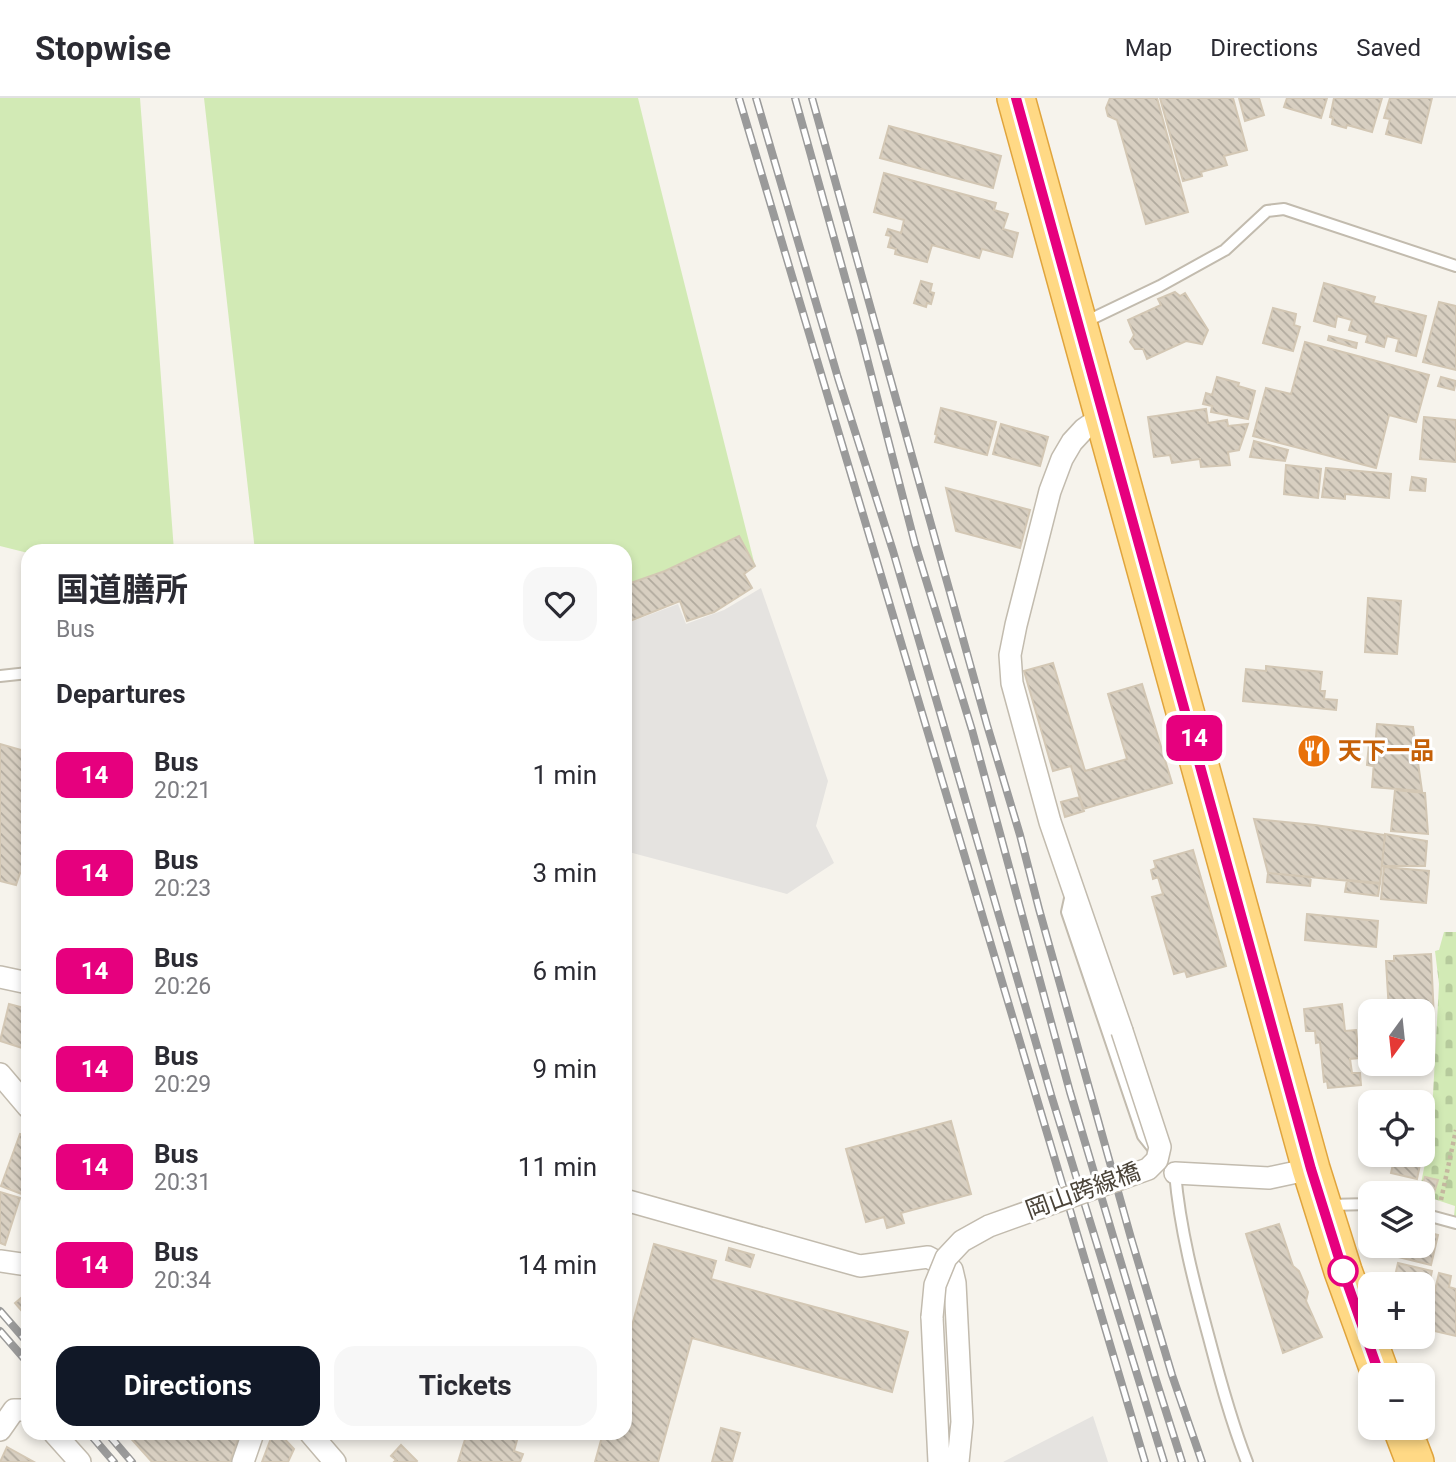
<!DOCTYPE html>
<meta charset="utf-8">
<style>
:root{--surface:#fff;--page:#f7f7f7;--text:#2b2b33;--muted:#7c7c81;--line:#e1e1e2;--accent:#111827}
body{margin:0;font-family:Roboto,"Noto Sans JP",sans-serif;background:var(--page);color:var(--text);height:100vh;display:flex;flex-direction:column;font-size:26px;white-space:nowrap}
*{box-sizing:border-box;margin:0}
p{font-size:23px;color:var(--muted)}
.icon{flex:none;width:38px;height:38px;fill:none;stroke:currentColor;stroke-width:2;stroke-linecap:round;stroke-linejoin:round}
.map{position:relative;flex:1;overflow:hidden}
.panel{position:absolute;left:21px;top:446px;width:611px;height:896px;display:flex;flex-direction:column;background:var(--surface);border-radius:21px;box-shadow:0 4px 10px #0003}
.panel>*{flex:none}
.badge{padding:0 14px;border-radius:10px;font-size:24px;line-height:46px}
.needle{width:46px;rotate:195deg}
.controls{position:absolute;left:1358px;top:901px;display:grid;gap:14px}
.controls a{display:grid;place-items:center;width:77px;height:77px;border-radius:14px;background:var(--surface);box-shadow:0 4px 10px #0003;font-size:35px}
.map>.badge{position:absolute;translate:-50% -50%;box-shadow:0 0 0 4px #fff}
h2{padding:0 35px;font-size:26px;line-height:63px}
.round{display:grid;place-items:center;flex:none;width:74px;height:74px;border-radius:21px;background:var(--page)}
.headline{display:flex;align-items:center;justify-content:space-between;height:119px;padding:0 35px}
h1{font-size:33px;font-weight:700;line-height:52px}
.button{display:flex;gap:14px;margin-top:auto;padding:14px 35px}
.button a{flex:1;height:80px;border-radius:21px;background:var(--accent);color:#fff;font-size:28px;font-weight:700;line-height:80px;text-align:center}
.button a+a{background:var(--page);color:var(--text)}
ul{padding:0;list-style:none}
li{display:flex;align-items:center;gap:21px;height:98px;padding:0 35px}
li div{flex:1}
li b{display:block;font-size:26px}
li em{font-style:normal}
li .badge{min-width:77px;font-weight:700;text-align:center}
header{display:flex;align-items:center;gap:42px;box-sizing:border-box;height:98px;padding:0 35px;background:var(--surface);border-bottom:2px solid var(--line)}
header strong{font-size:33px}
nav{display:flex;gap:38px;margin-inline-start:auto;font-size:24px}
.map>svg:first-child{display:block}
.green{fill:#d2eab5}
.cemetery{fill:url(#cemetery-stones)}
.parking{fill:#e5e3e0}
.building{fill:url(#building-back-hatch);stroke:#d3c7b4;stroke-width:2}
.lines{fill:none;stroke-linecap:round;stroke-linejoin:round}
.service-casing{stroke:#c2bbae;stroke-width:14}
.minor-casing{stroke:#c2bbae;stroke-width:24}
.trunk-casing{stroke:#e0a43c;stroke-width:40}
.path{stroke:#c4b79f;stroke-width:4.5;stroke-dasharray:3.5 3.5;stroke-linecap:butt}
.service{stroke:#fff;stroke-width:10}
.minor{stroke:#fff;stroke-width:21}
.trunk{stroke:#ffd985;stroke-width:37}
.rail-casing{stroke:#9a9a9a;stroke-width:8}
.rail{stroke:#fff;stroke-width:5;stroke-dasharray:16;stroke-linecap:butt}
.minor-bridge-casing{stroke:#c2bbae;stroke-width:24;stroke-linecap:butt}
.minor-bridge{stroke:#fff;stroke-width:21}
.line-casing{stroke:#fff;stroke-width:16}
.line{stroke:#e6007e;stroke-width:10}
.stop-dot{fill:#fff;stroke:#e6007e;stroke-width:3.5}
.labels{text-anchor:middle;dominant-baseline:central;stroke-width:6;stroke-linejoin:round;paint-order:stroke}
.food-label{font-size:24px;font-weight:bold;fill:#c56008;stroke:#fff;text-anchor:start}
.street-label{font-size:24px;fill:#4b4439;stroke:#fff}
</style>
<header>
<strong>Stopwise</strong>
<nav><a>Map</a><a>Directions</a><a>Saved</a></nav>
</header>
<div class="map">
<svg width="1456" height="1364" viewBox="0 0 1456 1364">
<defs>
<pattern id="cemetery-stones" width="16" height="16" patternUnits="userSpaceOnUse" patternTransform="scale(1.75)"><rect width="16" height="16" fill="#d2eab5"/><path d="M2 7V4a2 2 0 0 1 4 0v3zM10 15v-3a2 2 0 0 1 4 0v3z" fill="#b6ca9c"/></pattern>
<pattern id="building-back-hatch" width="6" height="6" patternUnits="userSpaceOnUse" patternTransform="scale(1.75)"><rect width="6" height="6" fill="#d8cfc1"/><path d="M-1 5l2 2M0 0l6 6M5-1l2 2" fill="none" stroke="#b1aa9e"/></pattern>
</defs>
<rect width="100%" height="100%" fill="#f6f3ec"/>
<path class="green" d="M 0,0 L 140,0 L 174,453 L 28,453 L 28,455 L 0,448 Z
M 204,0 L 638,0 L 755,468 L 744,476 L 752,490 L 714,514 L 687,523 L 680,503 L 625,525 L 625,453 L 255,453 Z"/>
<path class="cemetery" d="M 1444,834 L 1456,834 L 1456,1119 L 1454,1118 L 1455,1108 L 1419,1096 L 1431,1034 L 1439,886 L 1435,853 L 1439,852 Z"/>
<path class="parking" d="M 761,490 L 828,683 L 816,728 L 834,765 L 787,796 L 625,753 L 625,526 L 678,506 L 686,526 L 724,512 Z
M 1093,1318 L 1108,1364 L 1003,1364 Z"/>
<path class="building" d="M 1110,0 L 1157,0 L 1188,114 L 1146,126 L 1117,22 L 1108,18 L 1106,10 Z
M 1160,0 L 1233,0 L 1247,52 L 1224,58 L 1227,67 L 1201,74 L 1202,78 L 1183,83 Z
M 1239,0 L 1259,0 L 1264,17 L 1245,23 Z
M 1287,0 L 1327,0 L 1321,20 L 1284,9 Z
M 1334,0 L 1382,0 L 1372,34 L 1347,27 L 1346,30 L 1332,26 L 1333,20 L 1330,19 Z
M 1390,0 L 1432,0 L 1421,45 L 1386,36 L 1390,21 L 1384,20 Z
M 889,28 L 1001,58 L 993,90 L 880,60 Z
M 884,75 L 996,105 L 994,112 L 1008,116 L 1003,131 L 1018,135 L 1012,159 L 982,151 L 979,160 L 932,147 L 927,164 L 895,156 L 896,151 L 888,149 L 891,138 L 886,137 L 888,131 L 901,135 L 904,122 L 874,114 Z
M 921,183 L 932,186 L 930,194 L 934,195 L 931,206 L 927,205 L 926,209 L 914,205 Z
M 1324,185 L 1375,199 L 1373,205 L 1426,218 L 1416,258 L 1396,253 L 1399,241 L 1387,238 L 1384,249 L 1366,244 L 1368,237 L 1349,232 L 1352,222 L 1337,218 L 1335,229 L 1314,223 Z
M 1175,194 L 1180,198 L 1185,195 L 1208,232 L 1202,246 L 1186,243 L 1147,261 L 1143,251 L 1135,251 L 1130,244 L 1134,237 L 1128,222 L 1161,207 L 1158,201 Z
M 1439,204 L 1456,208 L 1456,272 L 1423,264 Z
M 1273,210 L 1296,216 L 1294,227 L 1300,229 L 1293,253 L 1263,245 Z
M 1329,238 L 1357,245 L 1356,250 L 1328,242 Z
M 1305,244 L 1429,277 L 1416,324 L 1389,317 L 1376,370 L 1253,338 L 1266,290 L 1291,296 Z
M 1217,279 L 1239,285 L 1238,288 L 1255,293 L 1248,321 L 1211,314 L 1212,308 L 1203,306 L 1206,295 L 1212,297 Z
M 1441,279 L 1456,283 L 1454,292 L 1438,288 Z
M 941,310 L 996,324 L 987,357 L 935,344 L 937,337 L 935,336 Z
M 1206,311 L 1208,325 L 1227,322 L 1228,328 L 1248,326 L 1239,352 L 1228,354 L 1230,367 L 1201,369 L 1200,361 L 1172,365 L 1170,357 L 1154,359 L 1148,319 Z
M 1424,319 L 1456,322 L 1456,364 L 1420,361 Z
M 1001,326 L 1048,339 L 1040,368 L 993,356 Z
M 1254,343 L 1288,352 L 1285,363 L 1250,359 Z
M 1286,367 L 1321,371 L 1318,400 L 1284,396 Z
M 1326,370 L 1391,376 L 1389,400 L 1345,396 L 1345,401 L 1322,399 Z
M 1412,379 L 1426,381 L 1425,393 L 1410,392 Z
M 946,390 L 1030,412 L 1020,450 L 956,433 Z
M 739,438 L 755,468 L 744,476 L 752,490 L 714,514 L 687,523 L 680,503 L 625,525 L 625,487 L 665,473 Z
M 1368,500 L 1401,503 L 1397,556 L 1365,554 Z
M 1053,565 L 1085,673 L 1127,661 L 1108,596 L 1142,586 L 1172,685 L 1083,711 L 1071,668 L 1053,673 L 1024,573 Z
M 1266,568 L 1322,574 L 1320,593 L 1325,593 L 1324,601 L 1337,602 L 1336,612 L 1243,603 L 1246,571 L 1266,573 Z
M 1377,626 L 1413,629 L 1422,693 L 1372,689 Z
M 1369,645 L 1376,646 L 1373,668 L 1367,667 Z
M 0,646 L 28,654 L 28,777 L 20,775 L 16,787 L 0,783 Z
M 1395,692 L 1425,695 L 1428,736 L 1391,733 Z
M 1080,699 L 1084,713 L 1065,719 L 1061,704 Z
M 1254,721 L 1315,727 L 1385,737 L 1380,786 L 1268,775 Z
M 1385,736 L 1427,743 L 1425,768 L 1382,768 Z
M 1193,752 L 1226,868 L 1187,879 L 1185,873 L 1174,876 L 1152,799 L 1163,796 L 1158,779 L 1153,781 L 1151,772 L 1156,770 L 1154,763 Z
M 1384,769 L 1429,773 L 1426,805 L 1381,801 Z
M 1268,775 L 1311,779 L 1310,788 L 1267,784 Z
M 1347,782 L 1380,785 L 1378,798 L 1345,794 Z
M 1307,816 L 1378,823 L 1376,849 L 1305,842 Z
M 1431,856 L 1434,921 L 1423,922 L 1423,914 L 1389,914 L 1386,863 L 1394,863 L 1394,858 Z
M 9,906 L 28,911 L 28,952 L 0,943 Z
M 1342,906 L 1345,933 L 1356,932 L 1359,960 L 1350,961 L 1352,975 L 1360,975 L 1361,987 L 1328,990 L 1327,983 L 1324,984 L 1320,944 L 1316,945 L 1315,933 L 1306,933 L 1304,911 Z
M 951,1023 L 971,1096 L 901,1115 L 904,1125 L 887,1130 L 884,1119 L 866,1124 L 846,1051 Z
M 20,1036 L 28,1039 L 28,1086 L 24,1097 L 1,1088 Z
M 1395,1057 L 1422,1057 L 1417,1081 L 1391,1075 Z
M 1425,1079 L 1438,1082 L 1433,1098 L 1420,1094 Z
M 0,1094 L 20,1100 L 5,1147 L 0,1145 Z
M 1279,1126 L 1293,1168 L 1299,1173 L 1308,1194 L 1306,1203 L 1322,1239 L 1283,1255 L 1246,1136 Z
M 1423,1133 L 1438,1137 L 1431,1167 L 1390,1157 L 1392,1148 L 1423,1148 Z
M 654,1146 L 716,1163 L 711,1181 L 908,1234 L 892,1294 L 692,1240 L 658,1364 L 595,1364 L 603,1335 L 625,1335 L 625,1254 Z
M 729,1150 L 754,1157 L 750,1169 L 726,1162 Z
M 1398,1165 L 1432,1173 L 1425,1204 L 1423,1186 L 1403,1186 L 1405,1180 L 1395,1178 Z
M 1439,1175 L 1451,1178 L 1449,1189 L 1456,1191 L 1456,1238 L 1426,1231 Z
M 28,1194 L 28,1220 L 15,1205 Z
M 721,1330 L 740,1335 L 732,1364 L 712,1364 Z
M 126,1335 L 240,1335 L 230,1364 L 152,1364 Z
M 273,1335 L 279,1335 L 294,1351 L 288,1364 L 262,1364 Z
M 467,1335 L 519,1335 L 514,1353 L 523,1356 L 520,1364 L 458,1364 Z
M 401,1347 L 417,1363 L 416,1364 L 394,1364 L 396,1362 L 391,1358 Z
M 7,1349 L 34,1364 L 0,1364 Z"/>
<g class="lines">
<defs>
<path id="service" d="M 1085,224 L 1160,188 L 1225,152 L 1267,113 L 1284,111 L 1456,168
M 0,578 L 28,575
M 1071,796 L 1067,814 L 1143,1038 L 1155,1053
M 1173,1073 L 1175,1075 C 1180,1132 1194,1185 1209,1240 C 1220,1282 1231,1323 1247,1364
M 1329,1107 L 1370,1106
M 1423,1116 L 1456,1125"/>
<path id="minor" d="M 1104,317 L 1084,331 L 1072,344 L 1062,361 L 1050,393 L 1016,527 L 1010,557 L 1012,585 L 1050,724 L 1122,933
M 0,879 L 28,885
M 0,976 L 28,1009
M 1175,1075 L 1269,1080 L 1311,1071
M 625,1102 L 860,1168 L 928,1159 L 952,1172 L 955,1185 L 962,1324 L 958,1364
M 0,1163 L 28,1167
M 932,1219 L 939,1364
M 0,1332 L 14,1312 L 28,1312
M 54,1335 L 80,1364
M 310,1335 L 335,1364
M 243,1364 L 253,1335"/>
<path id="trunk" d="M 1016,0 L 1311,1071 L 1343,1173 L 1381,1278
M 1402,1330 L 1415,1364"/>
</defs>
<use href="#service" class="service-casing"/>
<use href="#minor" class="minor-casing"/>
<use href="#trunk" class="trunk-casing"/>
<path class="path" d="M 1441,1102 L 1456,1032"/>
<use href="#service" class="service"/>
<use href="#minor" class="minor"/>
<use href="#trunk" class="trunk"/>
<defs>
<path id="rail" d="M 739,0 L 1145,1364
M 756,0 L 838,280 L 893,453 L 1052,1000 L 1164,1364
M 795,0 L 861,237 L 915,446 L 972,632 L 1070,994 L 1156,1282 L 1182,1364
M 812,0 L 987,627 L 1020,737 L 1039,811 L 1131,1140 L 1172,1277 L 1202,1364
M 0,1213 L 28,1245
M 0,1233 L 28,1265
M 89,1335 L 114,1364
M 107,1335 L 132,1364"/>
</defs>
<use href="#rail" class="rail-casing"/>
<use href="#rail" class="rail"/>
<defs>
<path id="minor-bridge" d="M 932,1219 L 935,1187 L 946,1160 L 962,1143 L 989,1128 L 1148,1071 L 1157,1062 L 1160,1049 L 1122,933"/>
</defs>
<use href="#minor-bridge" class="minor-bridge-casing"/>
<use href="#minor-bridge" class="minor-bridge"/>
</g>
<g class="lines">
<defs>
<path id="line" d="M 1016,0 L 1311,1071 L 1343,1173 L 1380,1278"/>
</defs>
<use href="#line" class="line-casing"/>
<use href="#line" class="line"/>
</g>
<defs>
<symbol id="restaurant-disc" viewBox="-11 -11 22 22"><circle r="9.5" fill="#e8710a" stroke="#fff"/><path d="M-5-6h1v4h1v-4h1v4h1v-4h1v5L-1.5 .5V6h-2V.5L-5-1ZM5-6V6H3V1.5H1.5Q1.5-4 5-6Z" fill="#fff"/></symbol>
</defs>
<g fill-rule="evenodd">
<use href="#restaurant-disc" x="1295" y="634" width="38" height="38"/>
</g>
<circle class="stop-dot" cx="1343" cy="1173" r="14"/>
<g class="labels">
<g class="food-label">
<text x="1338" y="653">天下一品</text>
</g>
<g class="street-label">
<text transform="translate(1083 1093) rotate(-20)">岡山跨線橋</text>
</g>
</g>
</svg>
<div class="controls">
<a><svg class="needle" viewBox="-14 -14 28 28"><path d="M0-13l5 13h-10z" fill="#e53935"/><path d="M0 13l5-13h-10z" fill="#7c7c81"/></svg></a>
<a><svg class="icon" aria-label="locate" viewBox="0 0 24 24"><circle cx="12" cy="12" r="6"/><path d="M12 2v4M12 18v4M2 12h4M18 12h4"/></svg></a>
<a><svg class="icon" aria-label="layers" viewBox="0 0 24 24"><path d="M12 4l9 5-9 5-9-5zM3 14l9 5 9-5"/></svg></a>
<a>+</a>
<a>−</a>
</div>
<b class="badge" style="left:1194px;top:640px;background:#e6007e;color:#fff">14</b>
<section class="panel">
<div class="headline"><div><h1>国道膳所</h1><p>Bus</p></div><a class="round"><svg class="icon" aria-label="heart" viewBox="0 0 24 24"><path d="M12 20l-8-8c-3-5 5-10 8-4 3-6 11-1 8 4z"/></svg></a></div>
<h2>Departures</h2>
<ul>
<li><span class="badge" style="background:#e6007e;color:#fff">14</span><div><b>Bus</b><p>20:21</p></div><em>1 min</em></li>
<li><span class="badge" style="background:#e6007e;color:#fff">14</span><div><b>Bus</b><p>20:23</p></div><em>3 min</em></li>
<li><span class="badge" style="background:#e6007e;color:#fff">14</span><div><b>Bus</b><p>20:26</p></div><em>6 min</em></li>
<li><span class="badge" style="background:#e6007e;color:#fff">14</span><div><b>Bus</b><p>20:29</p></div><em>9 min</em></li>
<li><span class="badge" style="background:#e6007e;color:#fff">14</span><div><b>Bus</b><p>20:31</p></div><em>11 min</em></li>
<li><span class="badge" style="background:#e6007e;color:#fff">14</span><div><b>Bus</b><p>20:34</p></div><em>14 min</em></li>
</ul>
<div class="button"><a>Directions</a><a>Tickets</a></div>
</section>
</div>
